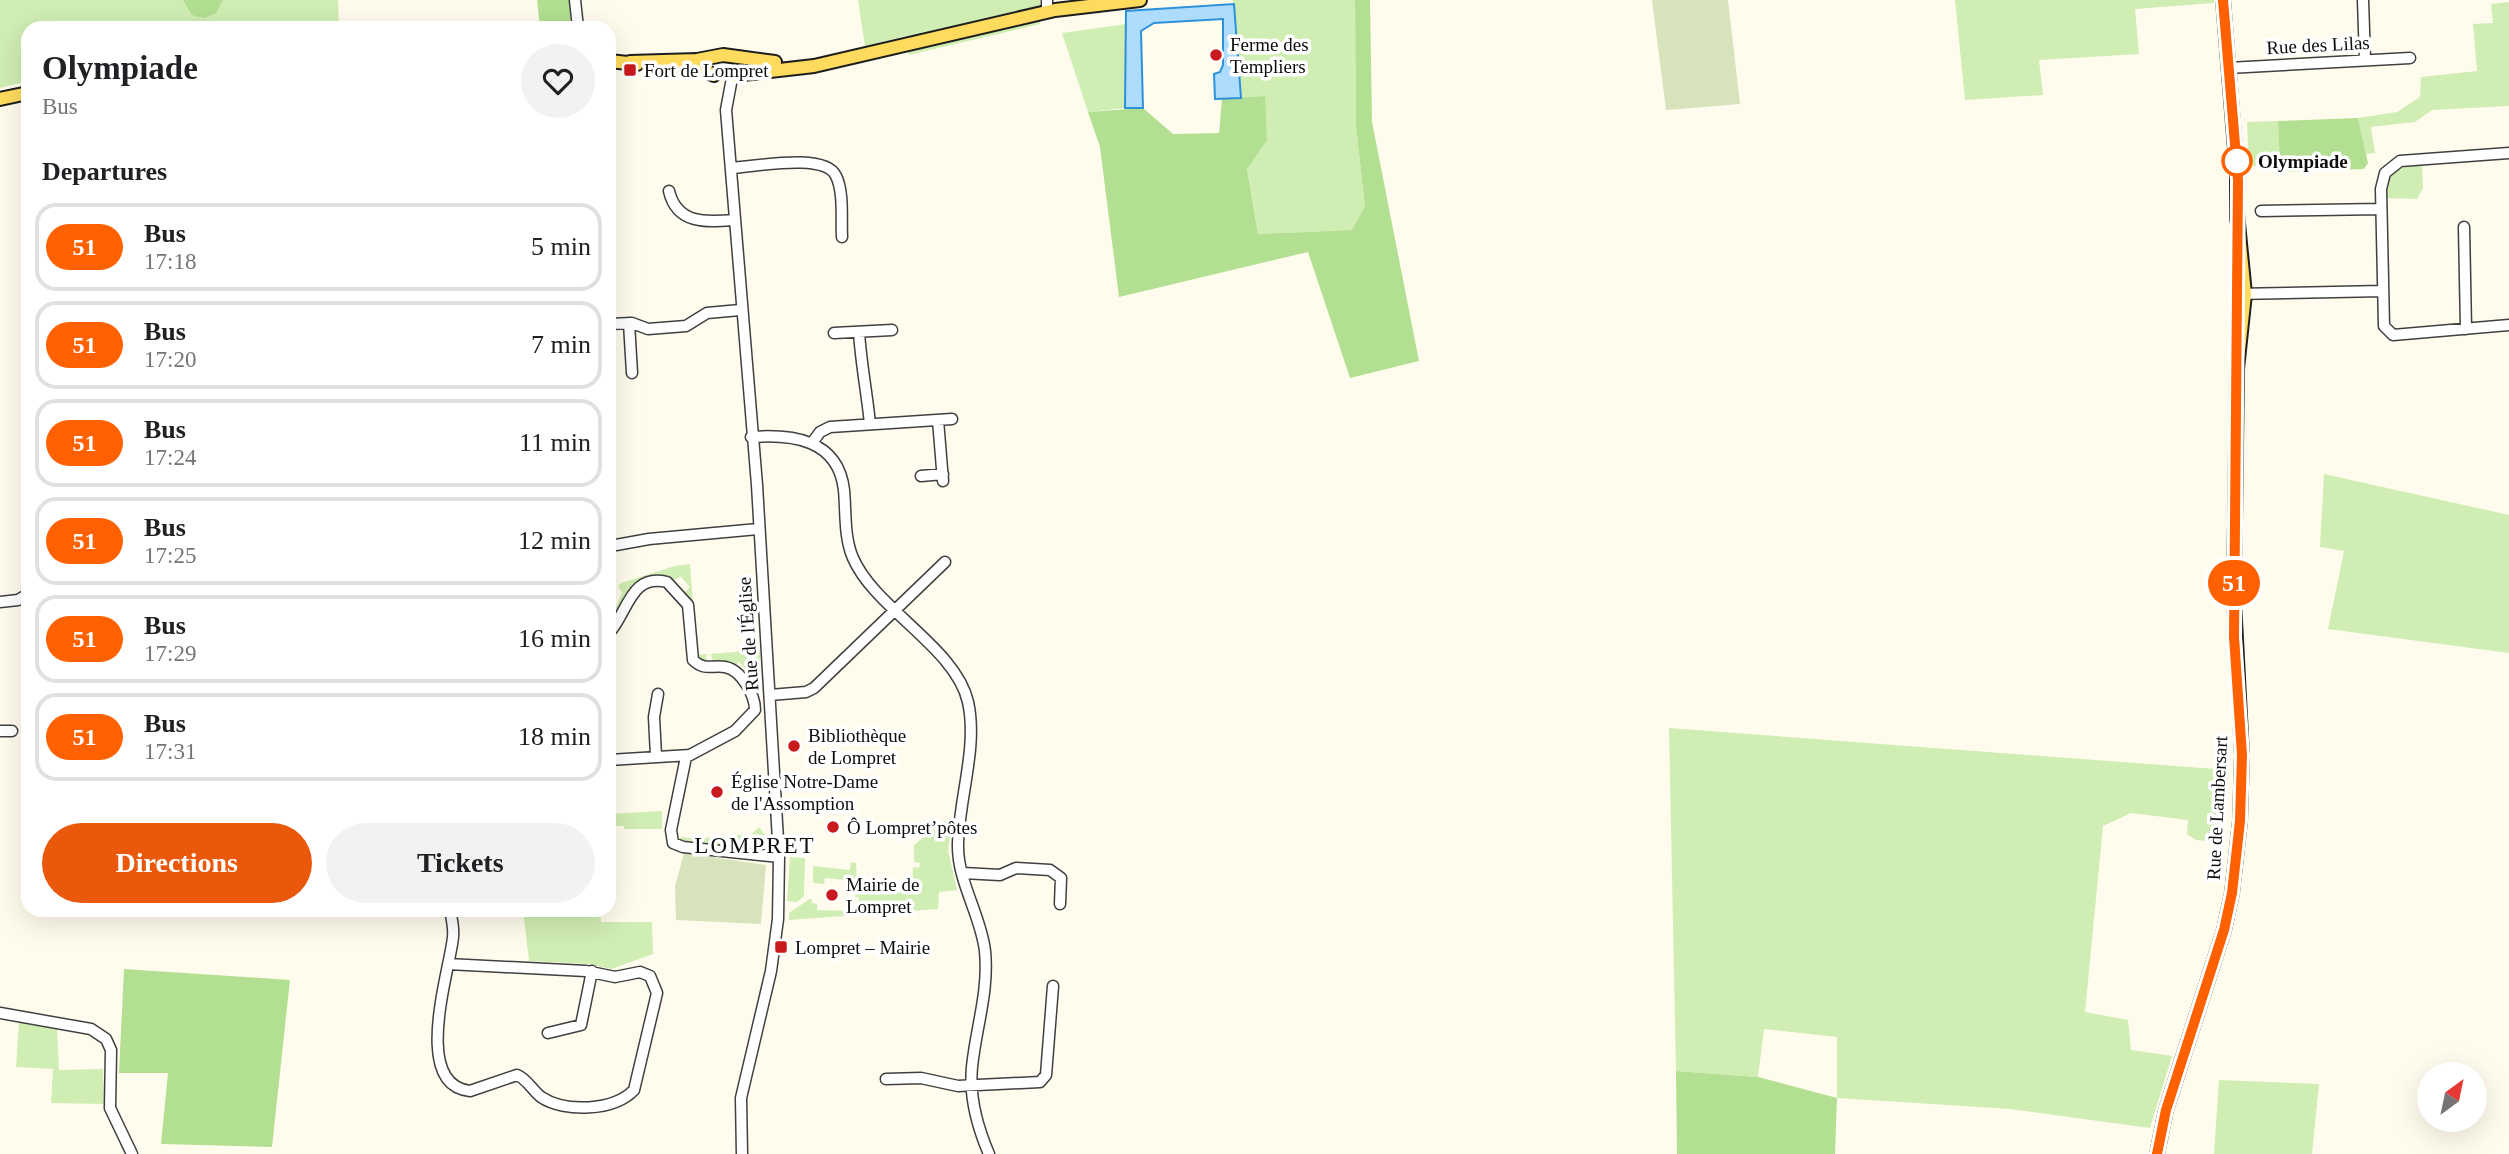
<!DOCTYPE html>
<meta charset="utf-8">
<style>
:root{--surface:#fff;--page:#f2f2f2;--text:#202124;--muted:#757577;--line:#e0e0e0;--accent:#ea580c}
body{margin:0;font-family:"Times New Roman",serif;background:var(--page);color:var(--text);height:100vh;display:flex;flex-direction:column;font-size:26px;white-space:nowrap}
*{box-sizing:border-box;margin:0}
p{font-size:23px;color:var(--muted)}
.icon{flex:none;width:38px;height:38px;fill:none;stroke:currentColor;stroke-width:2;stroke-linecap:round;stroke-linejoin:round}
.map{position:relative;flex:1;overflow:hidden}
.panel{position:absolute;left:21px;top:21px;width:595px;height:896px;display:flex;flex-direction:column;background:var(--surface);border-radius:21px;box-shadow:0 7px 28px #0002}
.panel>*{flex:none}
.badge{padding:0 14px;border-radius:23px;font-size:24px;line-height:46px}
.needle{width:46px;rotate:33deg}
.tools{position:absolute;left:2417px;top:1062px;display:grid;gap:14px}
.tools a{display:grid;place-items:center;width:70px;height:70px;border-radius:50%;background:var(--surface);box-shadow:0 7px 28px #0002;font-size:35px}
.map>.badge{position:absolute;translate:-50% -50%;box-shadow:0 0 0 4px #fff}
h2{padding:0 21px;font-size:26px;line-height:63px}
.round{display:grid;place-items:center;flex:none;width:74px;height:74px;border-radius:37px;background:var(--page)}
.headline{display:flex;align-items:center;justify-content:space-between;height:119px;padding:0 21px}
h1{font-size:33px;font-weight:600;line-height:52px}
.button{display:flex;gap:14px;margin-top:auto;padding:14px 21px}
.button a{flex:1;height:80px;border-radius:42px;background:var(--accent);color:#fff;font-size:28px;font-weight:600;line-height:80px;text-align:center}
.button a+a{background:var(--page);color:var(--text)}
ul{padding:0;list-style:none}
li{display:flex;align-items:center;gap:21px;height:88px;margin:0 14px 10px;padding:0 7px;border:4px solid var(--line);border-radius:21px}
li div{flex:1}
li b{display:block;font-size:26px}
li em{font-style:normal}
li .badge{min-width:77px;font-weight:700;text-align:center}
.map>svg:first-child{display:block}
.green{fill:#d0edb3}
.forest{fill:#b2df91}
.cemetery{fill:#d6e3bc}
.water{fill:#addcfc;stroke:#2d91d9;stroke-width:2}
.lines{fill:none;stroke-linecap:round;stroke-linejoin:round}
.minor-casing{stroke:#404040;stroke-width:13}
.major-casing{stroke:#1e1e1e;stroke-width:16}
.minor{stroke:#fff;stroke-width:10}
.major{stroke:#ffdb5d;stroke-width:12}
.line-casing{stroke:#fff;stroke-width:16}
.line{stroke:#ff6000;stroke-width:10}
.poi-dot{fill:#c9191d;stroke:#fff;stroke-width:2.5}
.stop-dot{fill:#fff;stroke:#ff6000;stroke-width:3.5}
.labels{text-anchor:middle;dominant-baseline:central;stroke-width:7;stroke-linejoin:round;paint-order:stroke}
.poi-label{font-size:19px;fill:#0d0d0d;stroke:#fff;text-anchor:start}
.street-label{font-size:19px;fill:#0d0d0d;stroke:#fff}
.stop-label{font-size:19px;font-weight:bold;fill:#0d0d0d;stroke:#fff;text-anchor:start}
.quarter-label{font-size:23px;letter-spacing:2px;fill:#0d0d0d;stroke:#fff}
</style>
<div class="map">
<svg width="2509" height="1154" viewBox="0 0 2509 1154">
<rect width="100%" height="100%" fill="#fffced"/>
<path class="green" d="M 0,0 L 338,0 L 339,28 L 28,28 L 28,81 L 0,88 Z
M 858,0 L 1040,0 L 1040,24 L 909,55 L 906,36 L 865,46 Z
M 1233,0 L 1355,0 L 1356,127 L 1365,206 L 1352,230 L 1258,234 L 1247,168 L 1267,140 L 1264,96 L 1241,98 Z
M 1955,0 L 2214,0 L 2214,3 L 2135,9 L 2139,54 L 2039,60 L 2043,95 L 1965,100 Z
M 2509,2 L 2509,106 L 2432,110 L 2415,122 L 2371,127 L 2375,153 L 2366,154 L 2358,118 L 2397,112 L 2420,97 L 2421,77 L 2477,71 L 2473,24 L 2493,23 L 2491,4 Z
M 1126,24 L 1125,108 L 1088,112 L 1062,33 Z
M 2278,121 L 2280,165 L 2249,166 L 2247,122 Z
M 2402,165 L 2422,165 L 2423,188 L 2417,199 L 2386,198 L 2389,176 Z
M 2324,474 L 2509,515 L 2509,653 L 2328,629 L 2344,551 L 2320,547 Z
M 690,564 L 697,655 L 760,650 L 761,691 L 756,691 L 754,688 L 758,684 L 739,662 L 734,666 L 725,661 L 712,661 L 711,654 L 706,655 L 707,661 L 697,658 L 691,604 L 685,592 L 690,587 L 680,576 L 675,580 C 648,567 626,591 617,614 L 614,612 L 622,593 L 618,586 L 621,583 L 675,566 Z
M 1669,728 L 2229,770 L 2222,842 L 2196,840 L 2187,834 L 2188,820 L 2131,813 L 2103,826 L 2085,1012 L 2128,1020 L 2131,1050 L 2172,1056 L 2150,1128 L 2010,1109 L 1837,1098 L 1837,1037 L 1764,1029 L 1758,1077 L 1676,1071 Z
M 662,811 L 662,829 L 624,829 L 624,826 L 612,826 L 612,882 L 609,882 L 609,814 Z
M 943,821 L 948,820 L 952,824 L 948,850 L 957,890 L 939,892 L 938,909 L 789,920 L 789,913 L 811,898 L 812,903 L 817,904 L 817,910 L 850,911 L 850,908 L 858,908 L 859,897 L 855,897 L 856,893 L 862,888 L 900,892 L 912,883 L 913,867 L 919,868 L 920,863 L 914,862 L 914,845 Z
M 759,827 L 767,837 L 768,850 L 680,840 L 681,837 C 704,841 728,833 751,835 Z
M 790,857 L 805,858 L 804,896 L 797,902 L 787,901 Z
M 851,862 L 856,863 L 857,879 L 844,888 L 845,880 L 825,878 L 824,884 L 813,883 L 813,866 L 850,870 Z
M 523,910 L 600,910 L 601,922 L 652,922 L 653,954 L 611,969 L 589,964 L 529,961 Z
M 19,1020 L 57,1029 L 59,1070 L 103,1069 L 104,1104 L 51,1103 L 53,1069 L 16,1067 Z
M 2219,1080 L 2319,1084 L 2312,1154 L 2214,1154 Z"/>
<path class="forest" d="M 183,0 L 223,0 L 216,13 L 204,18 L 192,15 Z
M 537,0 L 569,0 L 571,28 L 540,28 Z
M 1355,0 L 1370,0 L 1372,122 L 1419,361 L 1350,378 L 1308,252 L 1119,297 L 1100,147 L 1088,112 L 1143,108 L 1173,134 L 1219,133 L 1222,99 L 1265,96 L 1267,140 L 1247,169 L 1258,234 L 1352,230 L 1365,206 L 1356,127 Z
M 2358,118 L 2368,163 L 2364,169 L 2289,172 L 2288,165 L 2280,165 L 2278,121 Z
M 124,969 L 290,980 L 272,1147 L 161,1144 L 168,1073 L 119,1073 Z
M 1676,1071 L 1758,1077 L 1837,1098 L 1835,1154 L 1677,1154 Z"/>
<path class="cemetery" d="M 1652,0 L 1728,0 L 1740,104 L 1666,110 Z
M 684,853 L 766,865 L 761,924 L 676,920 L 675,886 Z"/>
<path class="water" d="M 1234,4 L 1241,98 L 1215,99 L 1214,74 L 1220,72 L 1223,65 L 1223,19 L 1154,23 L 1141,31 L 1143,108 L 1125,108 L 1126,11 Z"/>
<g class="lines">
<defs>
<path id="minor" d="M 575,0 L 578,28
M 1047,0 L 1047,11
M 2363,0 L 2365,60
M 2228,68 L 2410,58
M 732,78 L 726,110 L 757,485 L 779,857 L 778,919 L 771,971 L 741,1098 L 742,1154
M 2509,153 L 2400,161 L 2385,173 L 2381,189 L 2384,326 L 2393,335 L 2509,325
M 731,168 C 754,167 825,152 836,176 C 844,192 841,219 842,237
M 669,191 C 677,225 707,222 734,220
M 2261,211 L 2381,209
M 2464,227 L 2466,329
M 2236,294 L 2383,291
M 629,323 L 632,373
M 609,324 L 632,323 L 648,329 L 686,326 L 707,313 L 740,310
M 859,332 C 861,364 867,393 870,424
M 834,333 L 892,330
M 938,420 L 943,481
M 751,437 C 792,434 838,439 844,490 C 846,512 844,538 853,558 C 875,609 956,648 968,702 C 978,747 959,798 958,844 C 957,881 981,915 985,951 C 989,992 976,1027 972,1067 C 969,1097 977,1126 989,1154
M 812,443 L 820,432 L 830,427 L 952,419
M 921,476 L 943,474
M 616,545 L 649,539 L 758,529
M 0,602 L 18,600 L 28,594
M 609,633 C 628,613 630,573 667,582 L 688,605 L 693,660 C 704,671 712,665 725,667 C 742,670 755,696 755,710 L 735,731 L 690,755 L 609,760
M 770,695 L 806,692 L 814,688 L 945,562
M 0,731 L 12,731
M 656,756 L 654,717 L 658,694
M 686,757 L 671,830 L 673,843 L 683,847 L 779,857
M 963,873 L 1000,875 L 1016,868 L 1050,870 L 1061,878 L 1060,904
M 448,964 L 586,971 L 615,977 L 640,972 L 650,976 L 657,993 L 634,1090 C 614,1111 565,1113 541,1097 C 532,1090 527,1079 517,1075 L 470,1091 C 411,1085 450,970 453,937 C 454,928 452,919 450,910
M 0,1013 L 91,1029 L 106,1039 L 111,1050 L 110,1108 L 132,1154
M 548,1033 L 581,1025 L 592,971
M 886,1079 L 921,1078 L 958,1086 L 1040,1082 L 1046,1075 L 1053,986"/>
<path id="major" d="M 2223,0 L 2237,173 L 2237,220
M 609,61 L 637,64
M 630,62 L 697,60 L 723,55 L 775,62
M 679,68 L 703,70 L 714,75
M 735,75 L 814,66 L 1055,10 L 1140,0
M 0,99 L 28,93
M 2157,1154 L 2166,1110 L 2224,930 L 2232,893 L 2240,821 L 2242,755 L 2234,601 L 2237,369 L 2245,294 L 2237,213"/>
</defs>
<use href="#minor" class="minor-casing"/>
<use href="#major" class="major-casing"/>
<use href="#minor" class="minor"/>
<use href="#major" class="major"/>
</g>
<g class="lines">
<defs>
<path id="line" d="M 2157,1154 L 2166,1110 L 2224,930 L 2232,893 L 2240,821 L 2242,755 L 2234,637 L 2238,180 L 2223,0"/>
</defs>
<use href="#line" class="line-casing"/>
<use href="#line" class="line"/>
</g>
<g class="poi-dot">
<circle cx="1216" cy="55" r="7"/>
<rect x="623" y="63" width="14" height="14" rx="3.5"/>
<circle cx="794" cy="746" r="7"/>
<circle cx="717" cy="792" r="7"/>
<circle cx="833" cy="827" r="7"/>
<circle cx="832" cy="895" r="7"/>
<rect x="774" y="940" width="14" height="14" rx="3.5"/>
</g>
<circle class="stop-dot" cx="2237" cy="161" r="14"/>
<g class="labels">
<g class="poi-label">
<text x="1230" y="44">Ferme des<tspan x="1230" dy="22">Templiers</tspan></text>
<text x="644" y="70">Fort de Lompret</text>
<text x="808" y="735">Bibliothèque<tspan x="808" dy="22">de Lompret</tspan></text>
<text x="731" y="781">Église Notre-Dame<tspan x="731" dy="22">de l'Assomption</tspan></text>
<text x="847" y="827">Ô Lompret’pôtes</text>
<text x="846" y="884">Mairie de<tspan x="846" dy="22">Lompret</tspan></text>
<text x="795" y="947">Lompret – Mairie</text>
</g>
<g class="street-label">
<text transform="translate(2318 45) rotate(-3)">Rue des Lilas</text>
<text transform="translate(748 634) rotate(-94)">Rue de l'Église</text>
<text transform="translate(2217 808) rotate(-87)">Rue de Lambersart</text>
</g>
<g class="stop-label">
<text x="2258" y="161">Olympiade</text>
</g>
<g class="quarter-label">
<text x="755" y="845">LOMPRET</text>
</g>
</g>
</svg>
<div class="tools">
<a><svg class="needle" viewBox="-14 -14 28 28"><path d="M0-13l5 13h-10z" fill="#e53935"/><path d="M0 13l5-13h-10z" fill="#757577"/></svg></a>
</div>
<b class="badge" style="left:2234px;top:583px;background:#ff6000;color:#fff">51</b>
<section class="panel">
<div class="headline"><div><h1>Olympiade</h1><p>Bus</p></div><a class="round"><svg class="icon" aria-label="heart" viewBox="0 0 24 24"><path d="M12 20l-8-8c-3-5 5-10 8-4 3-6 11-1 8 4z"/></svg></a></div>
<h2>Departures</h2>
<ul>
<li><span class="badge" style="background:#ff6000;color:#fff">51</span><div><b>Bus</b><p>17:18</p></div><em>5 min</em></li>
<li><span class="badge" style="background:#ff6000;color:#fff">51</span><div><b>Bus</b><p>17:20</p></div><em>7 min</em></li>
<li><span class="badge" style="background:#ff6000;color:#fff">51</span><div><b>Bus</b><p>17:24</p></div><em>11 min</em></li>
<li><span class="badge" style="background:#ff6000;color:#fff">51</span><div><b>Bus</b><p>17:25</p></div><em>12 min</em></li>
<li><span class="badge" style="background:#ff6000;color:#fff">51</span><div><b>Bus</b><p>17:29</p></div><em>16 min</em></li>
<li><span class="badge" style="background:#ff6000;color:#fff">51</span><div><b>Bus</b><p>17:31</p></div><em>18 min</em></li>
</ul>
<div class="button"><a>Directions</a><a>Tickets</a></div>
</section>
</div>
